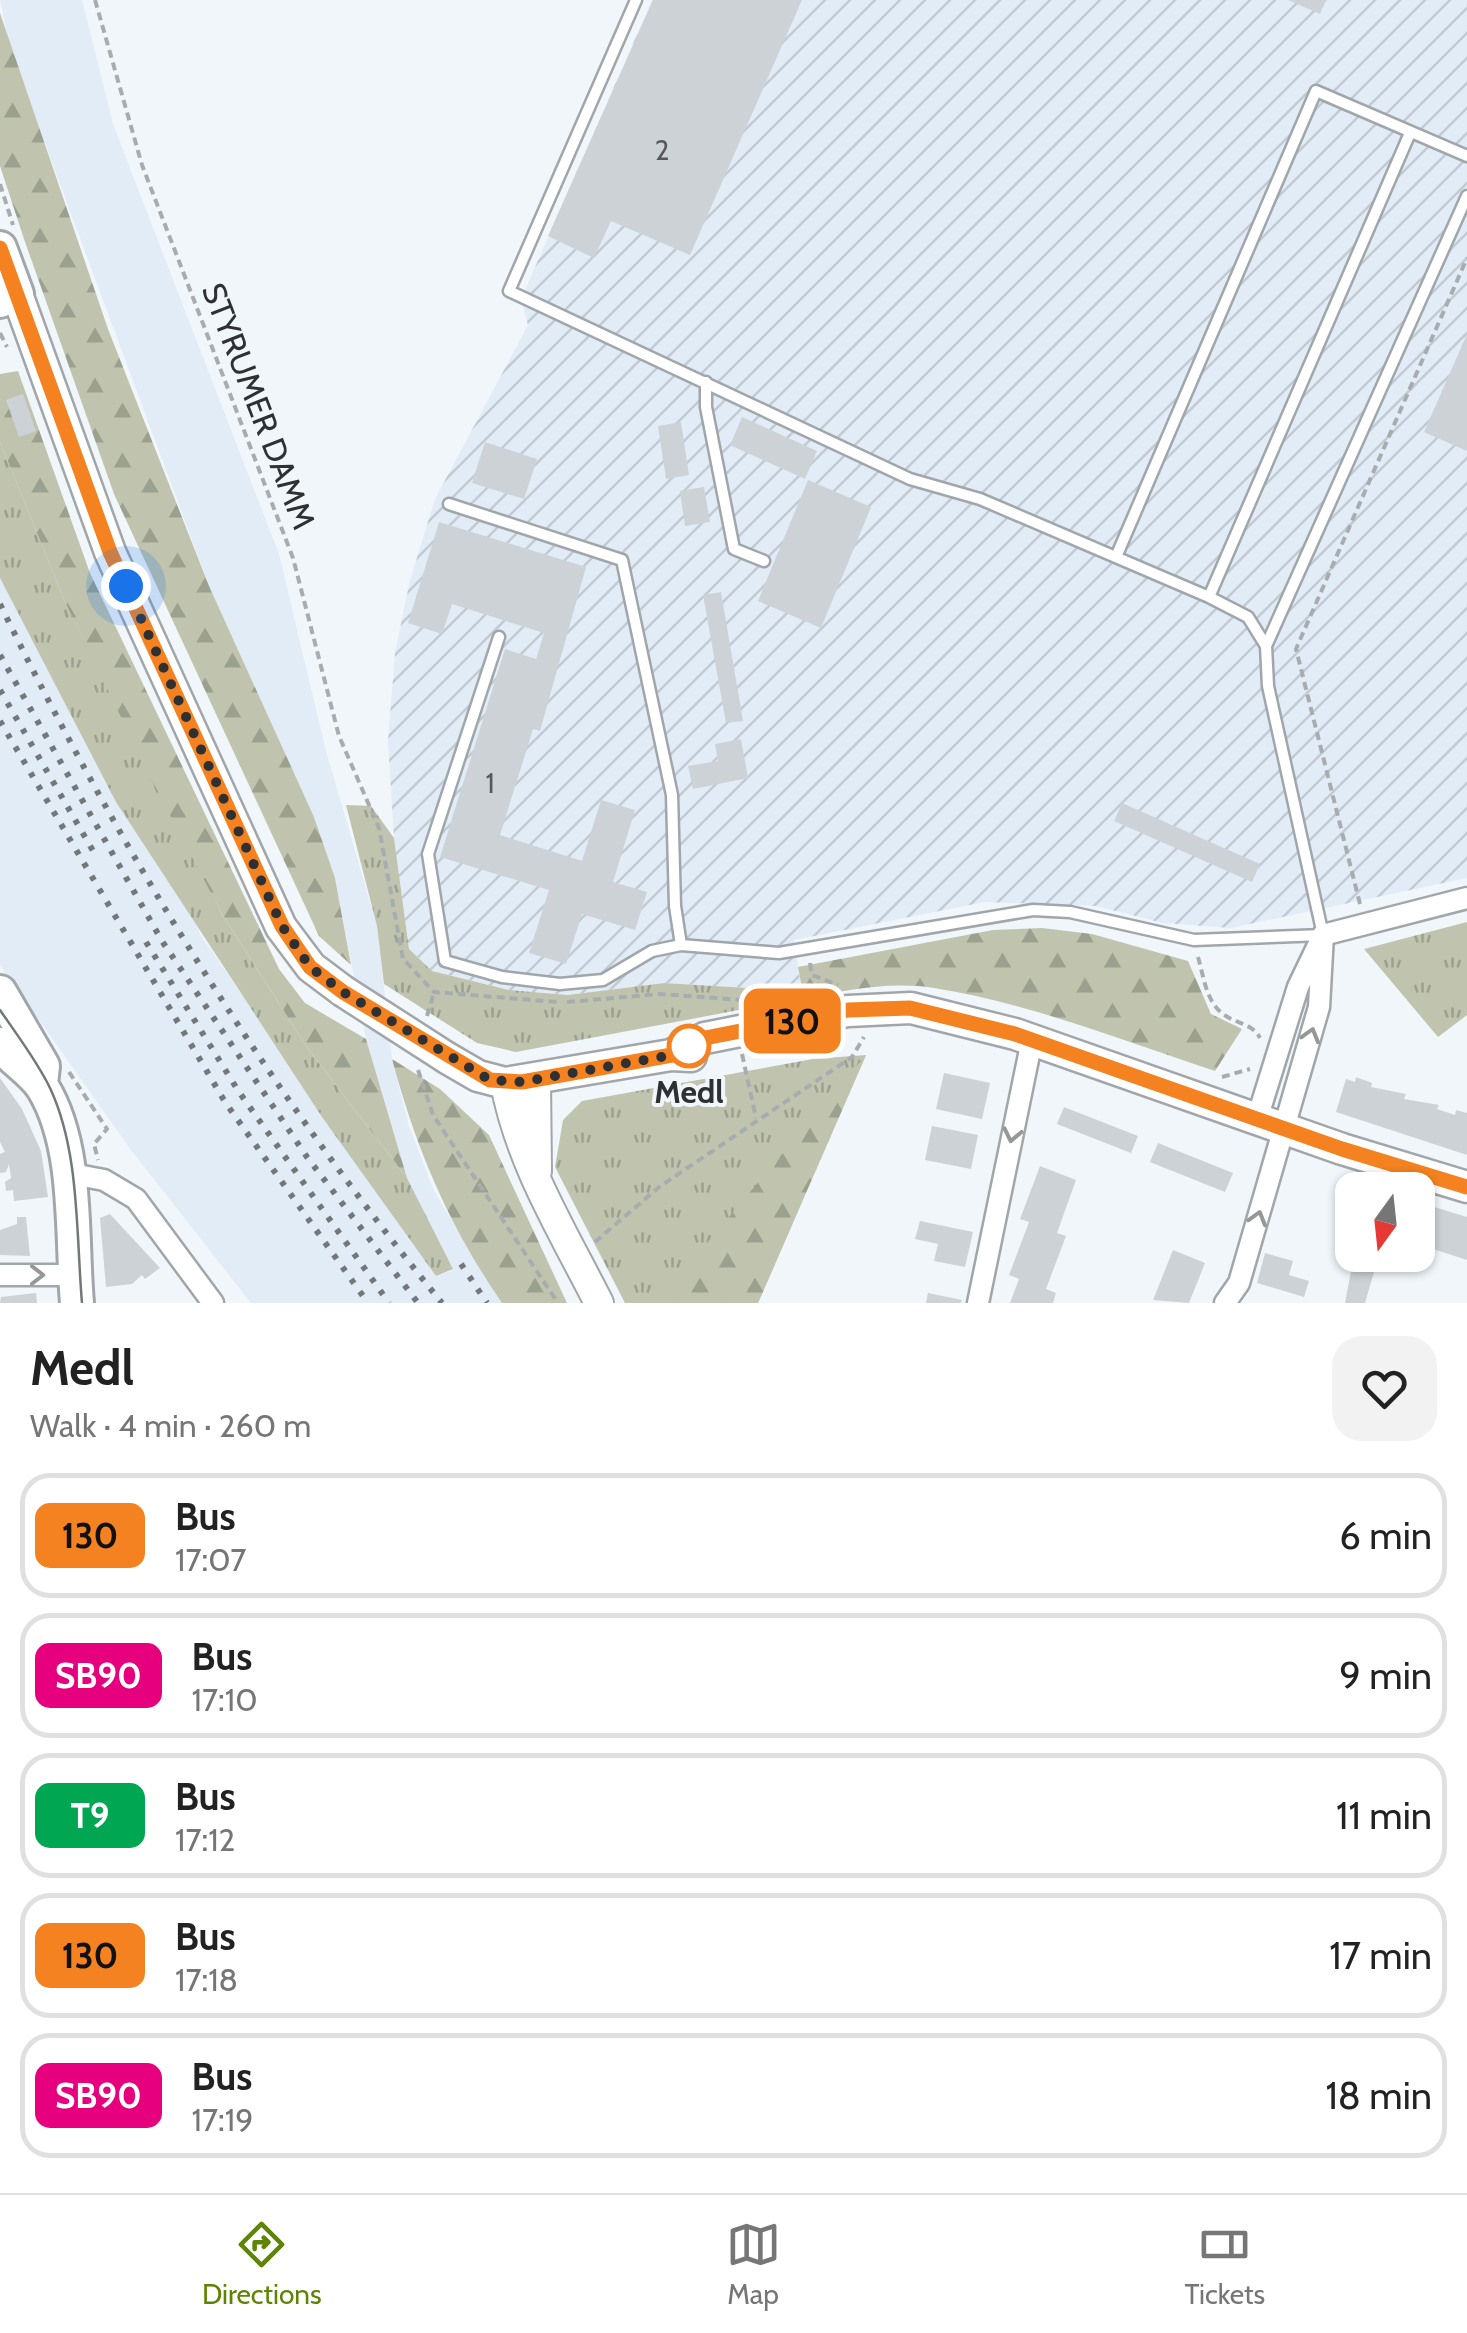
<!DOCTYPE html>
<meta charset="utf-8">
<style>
:root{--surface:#fff;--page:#f2f2f2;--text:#222;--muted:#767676;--line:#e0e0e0;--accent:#5f8405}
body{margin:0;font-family:Cabin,sans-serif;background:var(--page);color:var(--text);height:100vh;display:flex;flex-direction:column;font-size:38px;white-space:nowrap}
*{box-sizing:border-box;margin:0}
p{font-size:32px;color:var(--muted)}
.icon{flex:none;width:55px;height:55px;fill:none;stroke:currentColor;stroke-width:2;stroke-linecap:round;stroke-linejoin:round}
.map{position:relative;height:1303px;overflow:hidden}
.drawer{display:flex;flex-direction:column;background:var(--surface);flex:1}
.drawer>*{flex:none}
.badge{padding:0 20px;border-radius:15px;font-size:35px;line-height:65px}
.needle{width:65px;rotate:195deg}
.controls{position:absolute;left:1335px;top:1172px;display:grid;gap:20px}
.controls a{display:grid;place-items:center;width:100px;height:100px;border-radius:20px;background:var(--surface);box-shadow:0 2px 8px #0004;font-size:50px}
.you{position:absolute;width:50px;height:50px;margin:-25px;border:8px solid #fff;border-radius:50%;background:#1a73e8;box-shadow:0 0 0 15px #1a73e833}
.map>.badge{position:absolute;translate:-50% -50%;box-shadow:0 0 0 5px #fff}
.round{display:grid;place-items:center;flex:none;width:105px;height:105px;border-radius:30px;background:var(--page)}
.headline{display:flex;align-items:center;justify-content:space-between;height:170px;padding:0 30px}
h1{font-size:48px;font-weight:700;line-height:75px}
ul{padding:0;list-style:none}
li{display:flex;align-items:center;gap:30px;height:125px;margin:0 20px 15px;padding:0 10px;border:5px solid var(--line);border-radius:30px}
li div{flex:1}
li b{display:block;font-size:38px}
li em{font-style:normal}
li .badge{min-width:110px;font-weight:700;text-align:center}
.dock{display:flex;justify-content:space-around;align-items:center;height:140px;border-top:2px solid var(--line);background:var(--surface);font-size:28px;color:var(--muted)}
.dock a{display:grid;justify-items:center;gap:5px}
.dock .current{color:var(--accent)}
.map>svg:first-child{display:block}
.built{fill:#e2ecf7}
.industrial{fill:url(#industrial-furrows)}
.grass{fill:url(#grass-tufts)}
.forest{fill:url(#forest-firs)}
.building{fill:#cdd2d7}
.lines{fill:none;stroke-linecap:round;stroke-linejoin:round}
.service-casing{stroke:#a1a6ab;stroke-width:15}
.minor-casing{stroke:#a1a6ab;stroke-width:25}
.tertiary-casing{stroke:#a1a6ab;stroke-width:32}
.secondary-casing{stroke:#a1a6ab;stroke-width:35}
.primary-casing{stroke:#a1a6ab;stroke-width:38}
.path{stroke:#a8acaf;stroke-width:4;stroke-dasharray:8 5;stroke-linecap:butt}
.service{stroke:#fff;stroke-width:10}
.minor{stroke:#fff;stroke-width:20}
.tertiary{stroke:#fff;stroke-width:28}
.secondary{stroke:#fff;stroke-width:30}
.primary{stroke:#fff;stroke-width:32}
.tram{stroke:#74777a;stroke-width:2.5}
.rail{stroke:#74777a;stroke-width:6;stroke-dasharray:5 10;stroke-linecap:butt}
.secondary-bridge-casing{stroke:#a1a6ab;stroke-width:35;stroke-linecap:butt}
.secondary-bridge{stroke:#fff;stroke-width:30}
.oneway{stroke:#969898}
.line-casing{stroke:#fff;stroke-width:22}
.line{stroke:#f58220;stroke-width:15}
.walk{stroke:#2e3032;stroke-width:10;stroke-dasharray:0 18}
.stop-dot{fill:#fff;stroke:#f58220;stroke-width:5}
.labels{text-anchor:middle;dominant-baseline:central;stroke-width:8;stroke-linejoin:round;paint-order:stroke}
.number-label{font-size:28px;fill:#56585b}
.street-label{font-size:32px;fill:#2e3032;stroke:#f1f6fb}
.stop-label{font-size:32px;font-weight:bold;fill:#2e3032;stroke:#f1f6fb}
</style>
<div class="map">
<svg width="1467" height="1303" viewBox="0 0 1467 1303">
<defs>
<pattern id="industrial-furrows" width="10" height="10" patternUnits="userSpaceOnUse" patternTransform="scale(2.5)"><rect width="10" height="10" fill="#e2ecf7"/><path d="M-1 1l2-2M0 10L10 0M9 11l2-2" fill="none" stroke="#c2cbd4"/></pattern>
<pattern id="grass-tufts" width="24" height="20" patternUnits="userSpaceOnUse" patternTransform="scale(2.5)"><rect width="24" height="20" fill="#c0c4ae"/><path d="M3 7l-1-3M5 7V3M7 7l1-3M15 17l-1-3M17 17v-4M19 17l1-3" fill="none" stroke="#9ca08e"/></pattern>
<pattern id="forest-firs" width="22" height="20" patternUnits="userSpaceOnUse" patternTransform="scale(2.5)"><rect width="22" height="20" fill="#c0c4ae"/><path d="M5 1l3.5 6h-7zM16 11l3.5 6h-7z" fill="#9ca08e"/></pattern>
</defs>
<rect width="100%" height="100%" fill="#f1f6fb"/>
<path class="built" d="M 0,0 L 82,0 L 113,124 L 279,554 L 326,751 L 377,926 L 392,1059 L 409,1126 L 434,1191 L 502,1303 L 251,1303 L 131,1150 L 0,965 L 0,421 L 200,934 L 436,1276 L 453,1270 L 407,1178 L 366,1039 L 335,878 L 314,817 L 209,586 L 11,52 Z"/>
<path class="industrial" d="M 652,0 L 1467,0 L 1467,878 L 1231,928 L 1163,923 L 1096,906 L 985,902 L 794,940 L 803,998 L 783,990 L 664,983 L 568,995 L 509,990 L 432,971 L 409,949 L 394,838 L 388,741 L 395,653 L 410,580 L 435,499 L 528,325 L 521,299 Z"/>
<path class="grass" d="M 0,442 L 66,604 L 222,914 L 306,1046 L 407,1178 L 453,1269 L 436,1276 L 322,1117 L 116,802 L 0,578 Z
M 346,805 L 371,806 L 394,838 L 409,949 L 432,971 L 509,990 L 568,995 L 664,983 L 783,990 L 803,998 L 516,1052 L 477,1043 L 384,984 L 377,926 Z
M 1467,922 L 1467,1015 L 1438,1037 L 1364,949 Z
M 866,1055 L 758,1303 L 625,1303 L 555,1167 L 563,1120 L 582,1101 L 813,1059 Z"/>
<path class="forest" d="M 0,13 L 108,329 L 209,586 L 314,817 L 335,878 L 351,965 L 319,936 L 114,494 L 24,239 L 0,166 Z
M 18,371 L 90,573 L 279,969 L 305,1003 L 366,1039 L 407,1178 L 306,1046 L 222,914 L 153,783 L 66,604 L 0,442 L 0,374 Z
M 1042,928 L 1092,934 L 1188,961 L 1211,1014 L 1242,1029 L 1215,1071 C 1124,1041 1029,1003 934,988 C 891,981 845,990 804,999 L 798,967 L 993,930 Z
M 866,1055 L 758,1303 L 656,1303 Z
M 392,1059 L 440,1089 L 489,1135 L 567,1303 L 502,1303 C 449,1226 416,1149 392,1059 Z"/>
<path class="building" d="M 653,0 L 802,0 L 690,255 L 611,221 L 594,258 L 548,236 Z
M 1288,0 L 1326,0 L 1320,14 Z
M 1467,334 L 1467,451 L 1424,432 Z
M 23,394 L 36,431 L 19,437 L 6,400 Z
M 742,417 L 817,451 L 805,479 L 730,445 Z
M 681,422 L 689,475 L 666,479 L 658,426 Z
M 485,442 L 537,459 L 524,499 L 472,483 Z
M 808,480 L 871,507 L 821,628 L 758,601 Z
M 704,487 L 710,522 L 685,526 L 680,491 Z
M 439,522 L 586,567 L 540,731 L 533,729 L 500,835 L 582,861 L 601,800 L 635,810 L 613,882 L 647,892 L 635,930 L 582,914 L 566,964 L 529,953 L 549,890 L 440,857 L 505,649 L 536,659 L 544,633 L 452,604 L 442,634 L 408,623 Z
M 721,592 L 743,721 L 726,723 L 703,595 Z
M 741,739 L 748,778 L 693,789 L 688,766 L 718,761 L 715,744 Z
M 1122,803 L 1260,864 L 1252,882 L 1114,821 Z
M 944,1073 L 990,1083 L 982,1119 L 936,1109 Z
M 1356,1077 L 1372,1083 L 1371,1087 L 1406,1094 L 1404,1099 L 1439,1105 L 1437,1109 L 1455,1115 L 1456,1110 L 1467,1113 L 1467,1155 L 1336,1112 L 1346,1079 L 1355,1082 Z
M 0,1078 L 22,1109 L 41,1151 L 48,1197 L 14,1201 L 13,1190 L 6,1191 L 5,1182 L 11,1178 L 9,1164 L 6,1172 L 0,1173 L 0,1154 L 5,1152 L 0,1142 Z
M 1064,1107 L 1138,1136 L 1131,1153 L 1057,1124 Z
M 932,1126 L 978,1135 L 971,1169 L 925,1160 Z
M 1158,1143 L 1233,1173 L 1225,1192 L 1150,1162 Z
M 1040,1166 L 1076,1180 L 1057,1233 L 1066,1236 L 1046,1289 L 1056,1293 L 1053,1303 L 1010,1303 L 1019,1279 L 1009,1275 L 1029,1222 L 1020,1219 Z
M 1418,1202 L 1467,1217 L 1467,1260 L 1418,1244 Z
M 110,1214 L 160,1268 L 145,1279 L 142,1275 L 132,1284 L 106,1287 L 100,1218 Z
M 17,1217 L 26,1217 L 30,1256 L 0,1255 L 0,1230 L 17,1224 Z
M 920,1221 L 973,1232 L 965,1267 L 934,1261 L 938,1244 L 915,1239 Z
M 1173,1250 L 1205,1263 L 1189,1303 L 1153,1300 Z
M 1265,1253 L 1293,1261 L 1289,1275 L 1309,1281 L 1304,1297 L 1257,1283 Z
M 1352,1266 L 1374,1272 L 1365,1303 L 1345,1303 Z
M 36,1293 L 37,1303 L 0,1303 L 1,1297 Z
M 928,1293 L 962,1300 L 961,1303 L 926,1303 Z"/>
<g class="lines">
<defs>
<path id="service" d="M 636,0 L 509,291 L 910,479 L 980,499 L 1209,597 L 1248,617 L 1266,646
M 706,382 L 706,407 L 734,549 L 764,561
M 449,504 L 622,560 L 672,795 L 675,906 L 681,945
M 1116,557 L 1316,91 L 1467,156
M 1209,597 L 1410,133
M 499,637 L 428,854 L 445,961 L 502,977 L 560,984 L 603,980 L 652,951 L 681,945 L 779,953 L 1033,910 L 1070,912 L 1194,940 L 1323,935 L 1268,686 L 1266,646 L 1467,196"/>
<path id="minor" d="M 1257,1119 L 1298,987 L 1323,935 L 1467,898
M 67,1173 L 104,1180 L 136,1199 L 213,1303
M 0,1275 L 75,1275
M 978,1303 L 1032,1040
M 1225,1303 L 1239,1283 L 1319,1007 L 1323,935"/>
<path id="tertiary" d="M 536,1080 L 537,1171
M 505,1083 C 519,1161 563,1232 599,1303"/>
<path id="secondary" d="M 17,294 L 110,552 L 281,927 L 311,967 L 343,991
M 671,1055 L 705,1038 L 765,1026 L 848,1011 L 911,1008 L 1015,1034 L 1342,1149 L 1467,1187
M 447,1058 L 478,1076 L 505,1083 L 671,1055 L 691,1056"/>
<path id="primary" d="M 0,248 L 17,294 L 0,301
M 0,992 L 43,1066 L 41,1084
M 0,1044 C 12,1060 33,1072 43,1088 C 79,1147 71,1236 77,1303"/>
</defs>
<use href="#service" class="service-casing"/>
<use href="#minor" class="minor-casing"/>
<use href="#tertiary" class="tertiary-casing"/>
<use href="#secondary" class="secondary-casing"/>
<use href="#primary" class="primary-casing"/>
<path class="path" d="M 95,0 L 142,165 L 293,558 L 339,736 L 379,828 L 403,959 L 434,992 L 557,1002
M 0,184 L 13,225
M 0,333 L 7,347
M 1360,904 L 1296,649 L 1467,258
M 1198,957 C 1204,977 1206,1004 1226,1016 C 1238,1024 1253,1024 1260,1038
M 810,963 L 812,975 L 838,985
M 567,1002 L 660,994 L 756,1001
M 427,1016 L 434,992
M 742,1054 L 756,1118
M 418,1070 L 433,1115 L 558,1303
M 69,1072 L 107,1129 L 94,1144 L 98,1160
M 1222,1077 L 1250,1069
M 595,1242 L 659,1187 L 852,1057 L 864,1037"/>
<use href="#service" class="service"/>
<use href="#minor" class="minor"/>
<use href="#tertiary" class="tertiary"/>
<use href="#secondary" class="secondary"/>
<use href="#primary" class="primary"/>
<path class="tram" d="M 0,1010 C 17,1035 37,1061 50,1088 C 80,1152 76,1234 82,1303"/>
<path class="rail" d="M 0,604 C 121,853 267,1089 442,1303
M 0,655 L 162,941 L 307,1157 L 418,1303
M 0,690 L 96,856
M 0,721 L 225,1102 L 368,1303
M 146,942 L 239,1092 L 389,1303
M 461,1264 L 487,1303"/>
<defs>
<path id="secondary-bridge" d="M 343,991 L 447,1058"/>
</defs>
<use href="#secondary-bridge" class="secondary-bridge-casing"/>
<use href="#secondary-bridge" class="secondary-bridge"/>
</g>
<defs><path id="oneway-chevron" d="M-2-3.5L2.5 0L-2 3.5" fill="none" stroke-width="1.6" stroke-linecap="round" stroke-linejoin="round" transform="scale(2.5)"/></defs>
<g class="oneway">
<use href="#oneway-chevron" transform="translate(1311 1035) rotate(-74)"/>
<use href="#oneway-chevron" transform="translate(1012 1135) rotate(102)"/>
<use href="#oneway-chevron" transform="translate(1258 1218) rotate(-74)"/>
<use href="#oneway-chevron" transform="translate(37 1275)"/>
</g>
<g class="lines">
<defs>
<path id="line" d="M 0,248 L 110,552 L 282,926 L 310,967 L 343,992 L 490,1080 L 522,1082 L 672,1055 L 705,1038 L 848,1010 L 910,1008 L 1015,1034 L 1342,1149 L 1467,1187"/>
</defs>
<use href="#line" class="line-casing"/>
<use href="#line" class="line"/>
<path class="walk" d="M 126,586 L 282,926 L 310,967 L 343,992 L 490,1080 L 522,1082 L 672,1055 L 705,1038 L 689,1046"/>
</g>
<circle class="stop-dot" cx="689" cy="1046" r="20"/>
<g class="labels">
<g class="number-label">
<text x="662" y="150">2</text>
<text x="490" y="783">1</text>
</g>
<g class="street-label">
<text transform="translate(259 406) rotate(69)">STYRUMER DAMM</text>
</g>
<g class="stop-label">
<text x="689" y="1091">Medl</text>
</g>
</g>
</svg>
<div class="controls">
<a><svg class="needle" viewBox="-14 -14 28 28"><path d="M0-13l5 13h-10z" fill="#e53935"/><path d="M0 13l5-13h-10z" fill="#767676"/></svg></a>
</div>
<div class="you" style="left:126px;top:586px"></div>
<b class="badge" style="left:792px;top:1021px;background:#f58220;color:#111">130</b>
</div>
<section class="drawer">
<div class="headline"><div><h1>Medl</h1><p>Walk · 4 min · 260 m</p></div><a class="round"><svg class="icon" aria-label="heart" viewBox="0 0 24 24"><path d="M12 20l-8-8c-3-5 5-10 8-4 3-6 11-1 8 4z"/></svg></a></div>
<ul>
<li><span class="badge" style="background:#f58220;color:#111">130</span><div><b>Bus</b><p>17:07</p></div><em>6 min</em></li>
<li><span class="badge" style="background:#e6007e;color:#fff">SB90</span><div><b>Bus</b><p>17:10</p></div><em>9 min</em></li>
<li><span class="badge" style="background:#00a651;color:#fff">T9</span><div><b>Bus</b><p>17:12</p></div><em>11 min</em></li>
<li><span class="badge" style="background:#f58220;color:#111">130</span><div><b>Bus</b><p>17:18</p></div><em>17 min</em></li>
<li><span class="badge" style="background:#e6007e;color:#fff">SB90</span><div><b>Bus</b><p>17:19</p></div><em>18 min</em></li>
</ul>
</section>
<nav class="dock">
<a class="current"><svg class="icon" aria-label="directions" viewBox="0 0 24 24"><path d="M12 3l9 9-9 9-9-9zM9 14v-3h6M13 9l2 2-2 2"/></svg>Directions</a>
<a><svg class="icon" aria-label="map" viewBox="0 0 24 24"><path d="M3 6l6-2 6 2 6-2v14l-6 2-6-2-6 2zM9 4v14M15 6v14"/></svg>Map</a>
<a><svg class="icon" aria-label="tickets" viewBox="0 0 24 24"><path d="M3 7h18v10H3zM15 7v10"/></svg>Tickets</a>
</nav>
